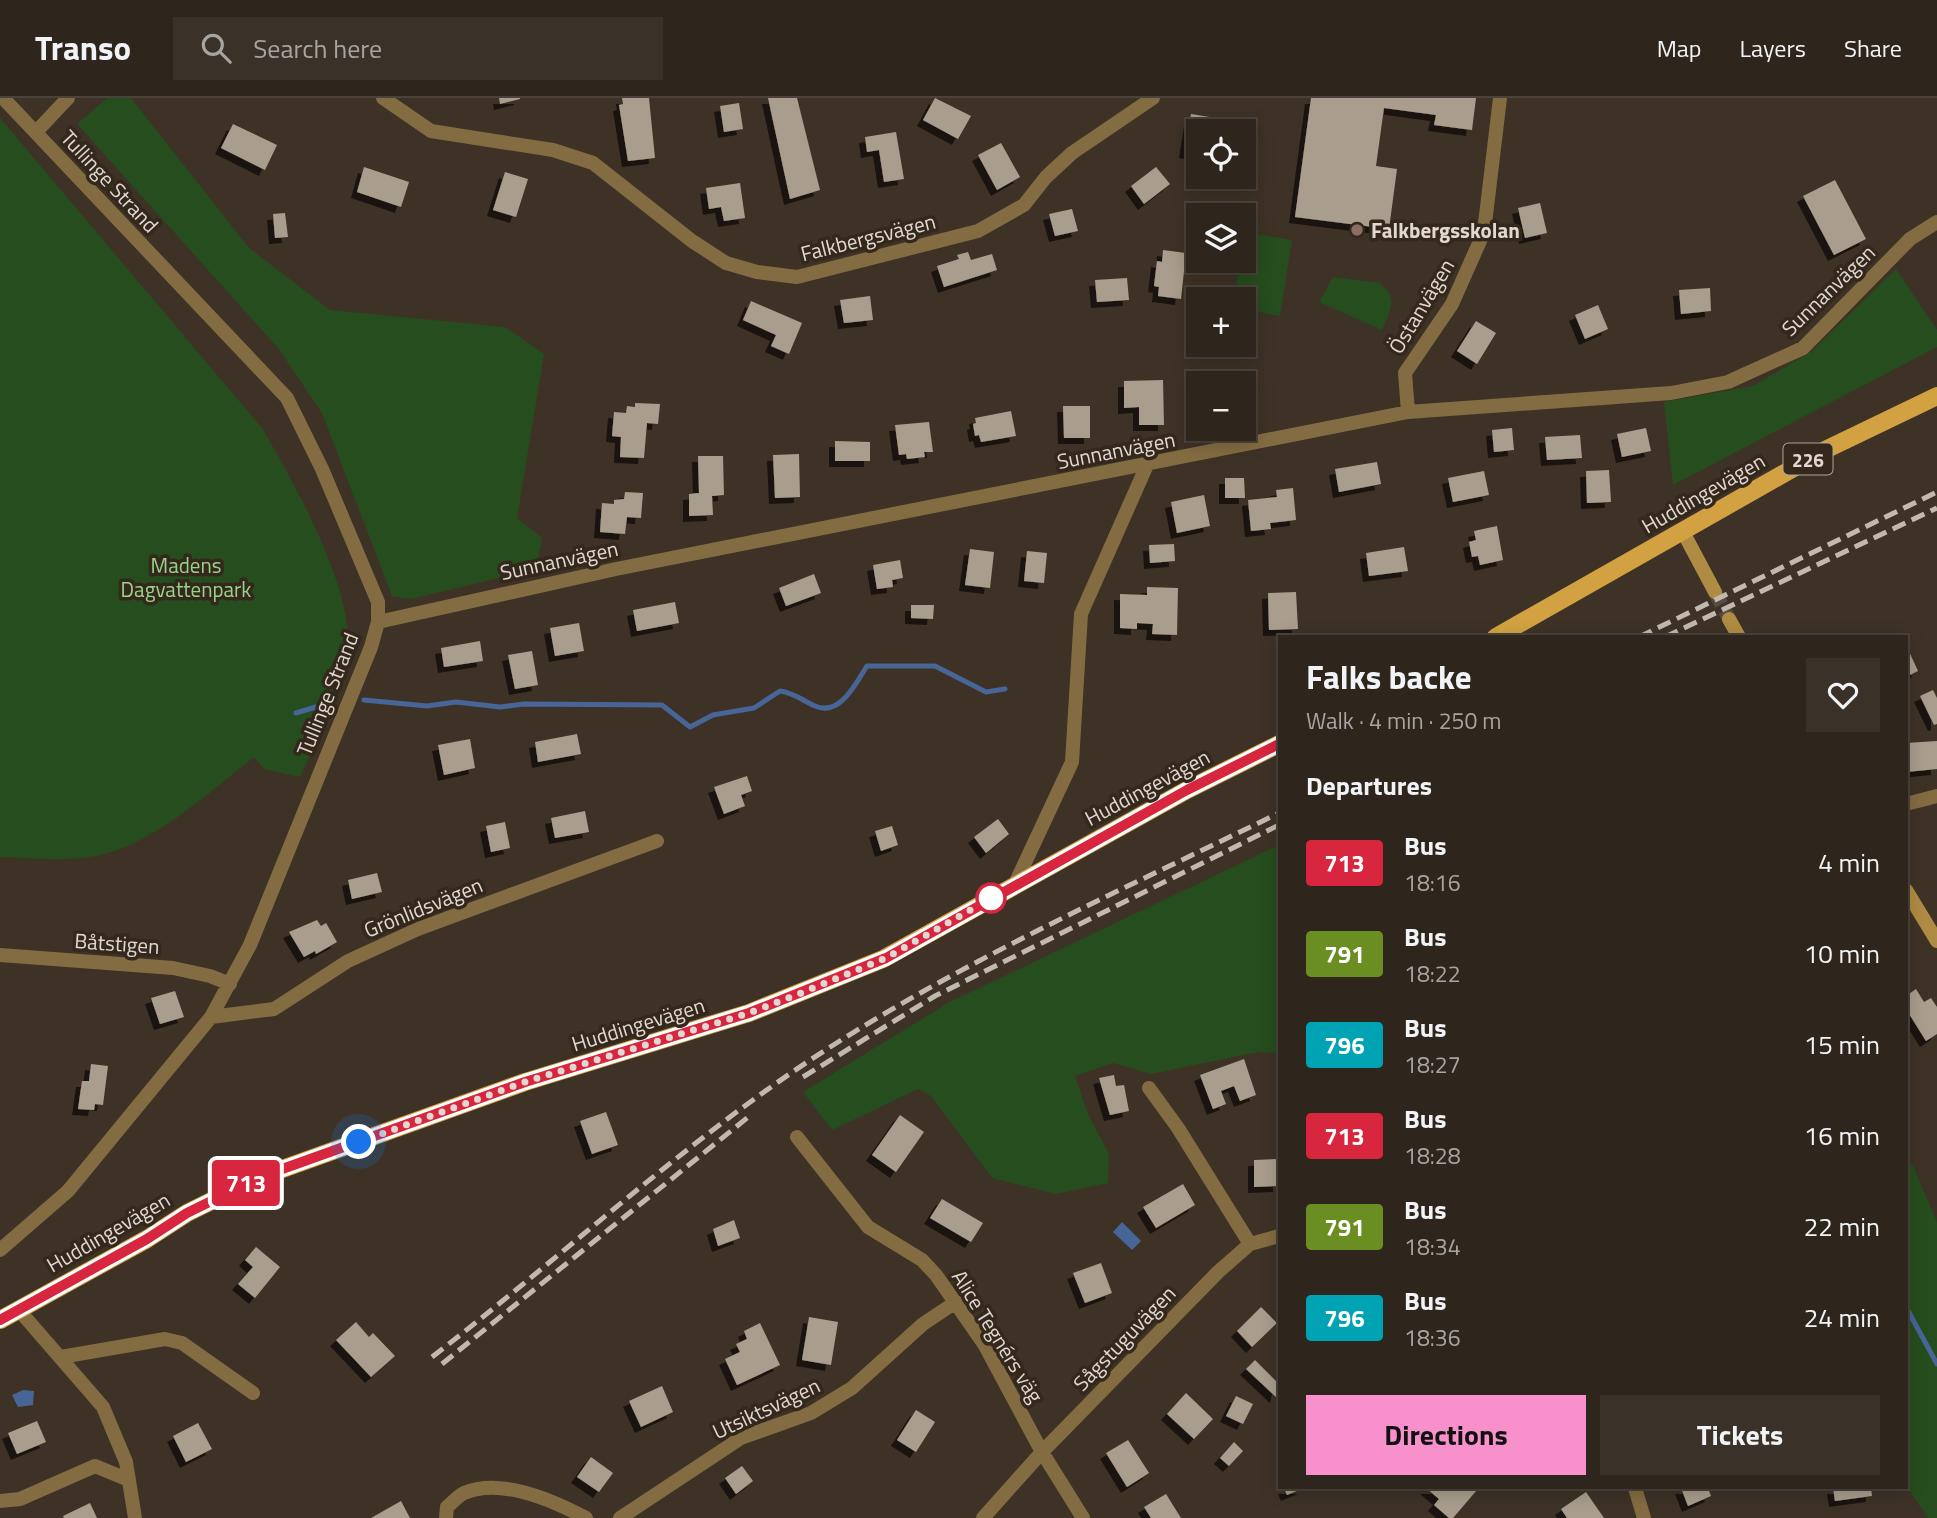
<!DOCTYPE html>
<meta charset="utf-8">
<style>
:root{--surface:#2e261c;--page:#3a3229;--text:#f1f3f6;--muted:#a7a5a3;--line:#49433b;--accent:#f890cb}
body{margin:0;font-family:"Titillium Web",sans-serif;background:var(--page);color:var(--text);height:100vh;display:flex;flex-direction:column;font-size:26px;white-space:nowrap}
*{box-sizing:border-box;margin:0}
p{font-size:23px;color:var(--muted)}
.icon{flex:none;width:38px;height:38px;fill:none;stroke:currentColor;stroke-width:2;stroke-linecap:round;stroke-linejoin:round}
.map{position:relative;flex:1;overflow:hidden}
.panel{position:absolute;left:1278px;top:537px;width:630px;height:854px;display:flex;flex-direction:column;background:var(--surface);border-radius:0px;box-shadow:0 4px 18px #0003,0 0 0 2px var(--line)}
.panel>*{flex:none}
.badge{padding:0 14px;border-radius:5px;font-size:24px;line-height:46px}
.buttons{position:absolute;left:1186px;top:21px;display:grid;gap:14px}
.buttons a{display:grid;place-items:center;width:70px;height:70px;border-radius:0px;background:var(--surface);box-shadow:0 4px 18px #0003,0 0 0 2px var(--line);font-size:35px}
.you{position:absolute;width:35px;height:35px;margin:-18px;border:5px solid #fff;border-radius:50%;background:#1a73e8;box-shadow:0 0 0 10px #1a73e833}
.map>.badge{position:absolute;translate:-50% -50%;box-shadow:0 0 0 4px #fff}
h2{padding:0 28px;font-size:26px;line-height:63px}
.round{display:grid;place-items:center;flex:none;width:74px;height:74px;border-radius:0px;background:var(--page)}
.headline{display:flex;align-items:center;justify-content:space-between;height:119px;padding:0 28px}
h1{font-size:33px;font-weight:700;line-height:52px}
.action{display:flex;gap:14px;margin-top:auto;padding:14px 28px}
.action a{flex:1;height:80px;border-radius:0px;background:var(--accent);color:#111;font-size:28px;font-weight:700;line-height:80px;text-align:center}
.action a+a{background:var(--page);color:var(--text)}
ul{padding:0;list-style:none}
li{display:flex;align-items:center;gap:21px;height:91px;padding:0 28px}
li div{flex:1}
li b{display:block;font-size:26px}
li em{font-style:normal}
li .badge{min-width:77px;font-weight:700;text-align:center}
header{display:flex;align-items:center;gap:42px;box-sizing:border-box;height:98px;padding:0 35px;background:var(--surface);border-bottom:2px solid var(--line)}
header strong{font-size:33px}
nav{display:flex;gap:38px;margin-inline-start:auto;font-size:24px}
.search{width:490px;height:63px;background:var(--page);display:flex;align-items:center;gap:18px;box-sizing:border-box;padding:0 24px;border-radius:0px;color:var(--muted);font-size:26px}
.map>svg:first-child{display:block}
.green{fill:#264d1e}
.water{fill:#486597}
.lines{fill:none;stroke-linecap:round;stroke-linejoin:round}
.stream{stroke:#486597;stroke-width:5}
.building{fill:#a99e8d;filter:url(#shadow)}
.secondary-tunnel{stroke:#564b40;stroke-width:14;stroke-dasharray:14 7;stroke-linecap:butt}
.street{stroke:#846c42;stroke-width:14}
.secondary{stroke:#b08b44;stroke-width:14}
.primary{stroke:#d2a242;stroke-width:18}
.rail{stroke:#c1b8b0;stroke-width:5;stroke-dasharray:14 7;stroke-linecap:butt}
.line-casing{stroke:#fff;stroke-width:16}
.line{stroke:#d7263d;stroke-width:10}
.walk{stroke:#e0d8d1;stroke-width:7;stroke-dasharray:0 12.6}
.education-dot{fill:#8d6e63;stroke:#34281c;stroke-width:2.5}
.stop-dot{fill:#fff;stroke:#d7263d;stroke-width:3.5}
.labels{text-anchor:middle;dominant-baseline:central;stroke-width:7;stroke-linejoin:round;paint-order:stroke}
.shield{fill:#34281c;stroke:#aca39b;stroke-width:2}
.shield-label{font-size:19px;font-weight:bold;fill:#e0d8d1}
.street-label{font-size:21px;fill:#e0d8d1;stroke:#34281c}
.poi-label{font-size:21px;font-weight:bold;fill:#e0d8d1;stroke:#34281c;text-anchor:start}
.park-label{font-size:21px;fill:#97d38a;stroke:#34281c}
</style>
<header>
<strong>Transo</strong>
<div class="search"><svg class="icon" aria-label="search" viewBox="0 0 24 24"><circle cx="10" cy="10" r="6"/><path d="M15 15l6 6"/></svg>Search here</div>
<nav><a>Map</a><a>Layers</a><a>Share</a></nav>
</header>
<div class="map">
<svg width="1937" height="1420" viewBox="0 0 1937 1420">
<defs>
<filter id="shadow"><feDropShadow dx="-6" dy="6" stdDeviation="0" flood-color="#0009"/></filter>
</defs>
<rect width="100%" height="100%" fill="#3e3226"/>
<path class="green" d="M 107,0 L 131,0 L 249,150 L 330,212 L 505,229 L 544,256 L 517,420 L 542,440 L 536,471 L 411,501 L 392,498 L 322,315 L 278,250 L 77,26 Z
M 0,20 L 262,330 C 293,383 358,497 347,558 C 339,601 318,640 300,679 L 264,671 L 254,659 C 209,694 153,747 96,758 C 66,764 31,760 0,759 Z
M 1245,134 L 1292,142 L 1280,218 L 1244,211 L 1244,201 L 1234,201 L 1240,163 L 1244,163 Z
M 1896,171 L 1937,232 L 1937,249 L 1673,387 L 1664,304 L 1753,288 L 1812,253 Z
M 1333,179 L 1379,185 C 1399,199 1390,213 1382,232 L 1319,204 Z
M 1279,747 L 1279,955 L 1258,954 L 1151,976 L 1113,965 L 1075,978 L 1088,1016 L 1109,1056 L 1108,1085 L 1056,1096 L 992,1080 L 931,998 L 918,991 L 832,1032 L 803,994 L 948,905 Z
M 1906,1058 L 1914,1070 L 1937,1124 L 1937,1420 L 1928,1420 L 1906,1387 Z"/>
<path class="water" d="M 1122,1124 L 1141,1143 L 1132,1152 L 1113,1134 Z
M 23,1292 L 34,1293 L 33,1307 L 18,1309 L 12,1297 Z"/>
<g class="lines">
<path class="stream" d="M 364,602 L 427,608 L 456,604 L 500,609 L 524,606 L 662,607 L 690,629 L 713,617 L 754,610 L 780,593 C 795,595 801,602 815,608 C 840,619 856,585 867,568 L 935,568 L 986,594 L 1005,591
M 296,615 L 332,604
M 1906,1209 L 1937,1266"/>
</g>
<path class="building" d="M 499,0 L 520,0 L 520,1 L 500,6 Z
M 622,0 L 649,0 L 655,60 L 628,63 L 619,7 L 623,6 Z
M 768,0 L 797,0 L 820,92 L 790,101 Z
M 935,0 L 971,18 L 958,41 L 923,22 Z
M 1311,0 L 1476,0 L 1472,32 L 1434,27 L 1436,17 L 1384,10 L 1376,68 L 1397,71 L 1389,131 L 1295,119 Z
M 739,5 L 743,31 L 724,34 L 720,8 Z
M 1191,16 L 1216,20 L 1215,33 L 1199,33 L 1199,56 L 1185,54 Z
M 233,26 L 277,47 L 265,72 L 221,50 Z
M 896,34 L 904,81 L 884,84 L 879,52 L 867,54 L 865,39 Z
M 1001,45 L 1020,79 L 997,92 L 978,57 Z
M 364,69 L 409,84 L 401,109 L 357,94 Z
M 1156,69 L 1170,86 L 1144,106 L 1131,88 Z
M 505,74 L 528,81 L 516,119 L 493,112 Z
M 1835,82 L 1866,141 L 1834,157 L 1803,98 Z
M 740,85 L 745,120 L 724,123 L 721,109 L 709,111 L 706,90 Z
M 1540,105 L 1547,135 L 1525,140 L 1518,110 Z
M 1072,111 L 1078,133 L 1055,138 L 1049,116 Z
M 285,115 L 288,139 L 275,140 L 273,116 Z
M 1163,152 L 1186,155 L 1181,201 L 1158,198 L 1159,189 L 1154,188 L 1157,163 L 1162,164 Z
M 968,154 L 971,162 L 992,156 L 997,172 L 944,189 L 937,168 L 959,161 L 957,157 Z
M 1127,180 L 1129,202 L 1097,204 L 1095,182 Z
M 1710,190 L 1711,213 L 1681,216 L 1679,192 Z
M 870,198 L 873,222 L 844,225 L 840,202 Z
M 751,203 L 802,225 L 789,256 L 771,248 L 776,237 L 743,222 Z
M 1598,207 L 1608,231 L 1585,241 L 1575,217 Z
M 1476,223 L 1496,235 L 1477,266 L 1457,253 Z
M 1163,282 L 1164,327 L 1139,327 L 1139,309 L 1124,310 L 1124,283 Z
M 635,305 L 660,306 L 658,326 L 647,325 L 644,360 L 620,359 L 621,339 L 612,338 L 614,314 L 626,315 L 627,308 L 635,309 Z
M 1063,308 L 1090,308 L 1090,340 L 1064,340 Z
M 1011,313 L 1016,338 L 981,344 L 979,337 L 975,338 L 973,326 L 976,325 L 975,320 Z
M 929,324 L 933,354 L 924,354 L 925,359 L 907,361 L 906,356 L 899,357 L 895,327 Z
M 1512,330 L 1514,352 L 1494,354 L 1492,332 Z
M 1646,330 L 1651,353 L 1622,359 L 1617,336 Z
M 1580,337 L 1582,360 L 1547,362 L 1545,339 Z
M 835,343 L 870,344 L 870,363 L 835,363 Z
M 799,356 L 800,399 L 775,400 L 773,357 Z
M 698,358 L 723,358 L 724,397 L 712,398 L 713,417 L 689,418 L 689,396 L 699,395 Z
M 1377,364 L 1381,386 L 1339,394 L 1335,371 Z
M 1609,372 L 1611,404 L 1587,405 L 1586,373 Z
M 1484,373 L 1489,397 L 1453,404 L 1448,380 Z
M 1225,380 L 1244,380 L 1245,400 L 1225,400 Z
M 1293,390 L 1296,422 L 1270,425 L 1271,431 L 1251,433 L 1248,402 L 1277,399 L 1276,392 Z
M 625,394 L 643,395 L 641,420 L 627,419 L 625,436 L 600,434 L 602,405 L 614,406 L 614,402 L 624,401 Z
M 1204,397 L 1210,428 L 1177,435 L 1171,404 Z
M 1497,428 L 1503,462 L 1480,467 L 1478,458 L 1472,459 L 1469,444 L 1476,442 L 1474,433 Z
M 1174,446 L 1175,463 L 1150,465 L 1149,447 Z
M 1404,449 L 1408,473 L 1369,478 L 1366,455 Z
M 970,451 L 994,454 L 990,490 L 965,487 Z
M 1027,453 L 1047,455 L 1044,485 L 1024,483 Z
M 900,462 L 903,480 L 892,482 L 893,489 L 877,491 L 873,467 Z
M 814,476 L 821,495 L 786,508 L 779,490 Z
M 1147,489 L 1178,490 L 1177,537 L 1152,536 L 1153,526 L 1137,525 L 1137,531 L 1120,530 L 1120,496 L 1147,497 Z
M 1296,494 L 1298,531 L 1269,532 L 1268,495 Z
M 675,504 L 679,525 L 637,533 L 633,512 Z
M 911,507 L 934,507 L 933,521 L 911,520 Z
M 579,525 L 584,553 L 555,558 L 550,530 Z
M 480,543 L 483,563 L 444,569 L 441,550 Z
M 1906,547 L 1918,573 L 1906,579 Z
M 532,553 L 538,587 L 515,591 L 508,557 Z
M 1933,592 L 1937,600 L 1937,626 L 1934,627 L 1920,598 Z
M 577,636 L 581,656 L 538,664 L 535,644 Z
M 470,641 L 475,670 L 444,677 L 438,647 Z
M 1937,643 L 1937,671 L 1906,674 L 1906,645 Z
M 747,678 L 752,693 L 741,697 L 745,708 L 724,716 L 714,689 Z
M 585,713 L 589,734 L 555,740 L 551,720 Z
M 998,721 L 1009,736 L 986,755 L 974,739 Z
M 505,724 L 510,750 L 491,754 L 486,728 Z
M 892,728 L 898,747 L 881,753 L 875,733 Z
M 377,775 L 382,794 L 352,801 L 348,782 Z
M 317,822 L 321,828 L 326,825 L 337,844 L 316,856 L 315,853 L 304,859 L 289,834 Z
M 1916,891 L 1924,904 L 1931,900 L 1937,909 L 1937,936 L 1926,943 L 1906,911 L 1906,898 Z
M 175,893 L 184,919 L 160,926 L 151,900 Z
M 1244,961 L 1256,997 L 1240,1003 L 1234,988 L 1221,993 L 1226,1006 L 1213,1011 L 1200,977 Z
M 91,966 L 108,968 L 103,1007 L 95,1006 L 94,1012 L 78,1011 L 82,983 L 89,983 Z
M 1114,977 L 1116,988 L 1124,987 L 1129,1013 L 1110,1017 L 1099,980 Z
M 606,1014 L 618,1047 L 592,1056 L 580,1023 Z
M 900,1017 L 924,1034 L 896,1074 L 872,1057 Z
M 1279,1061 L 1279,1088 L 1254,1089 L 1254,1062 Z
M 1183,1086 L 1195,1107 L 1156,1130 L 1143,1109 Z
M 942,1101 L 983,1125 L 971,1144 L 930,1120 Z
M 734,1122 L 740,1140 L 718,1148 L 713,1131 Z
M 256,1149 L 280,1169 L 255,1200 L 238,1186 L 253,1169 L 245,1162 Z
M 1101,1165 L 1112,1195 L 1085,1205 L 1073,1175 Z
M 1261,1209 L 1277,1225 L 1252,1249 L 1237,1233 Z
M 809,1219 L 838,1224 L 831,1267 L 802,1262 Z
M 356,1224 L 369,1239 L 373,1235 L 395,1258 L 371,1279 L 336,1242 Z
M 760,1225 L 780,1267 L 737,1287 L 725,1261 L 740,1254 L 736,1246 L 747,1241 L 744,1233 Z
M 1255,1262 L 1279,1286 L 1276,1299 L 1246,1271 Z
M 662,1288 L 673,1314 L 641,1329 L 629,1303 Z
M 1186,1295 L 1213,1321 L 1194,1341 L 1167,1316 Z
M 1236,1298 L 1253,1306 L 1243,1326 L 1226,1318 Z
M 916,1312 L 935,1324 L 916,1354 L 897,1342 Z
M 37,1323 L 46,1344 L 17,1356 L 8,1335 Z
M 198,1325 L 212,1351 L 186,1364 L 173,1338 Z
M 1128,1342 L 1149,1375 L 1127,1389 L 1106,1355 Z
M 1234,1344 L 1243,1353 L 1229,1368 L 1220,1360 Z
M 591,1359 L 613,1375 L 599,1394 L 577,1379 Z
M 742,1368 L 753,1383 L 736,1396 L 725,1380 Z
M 1284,1390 L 1304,1390 L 1287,1397 Z
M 1426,1390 L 1475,1390 L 1477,1392 L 1453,1420 L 1449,1420 L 1434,1407 L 1439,1401 Z
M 1681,1390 L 1708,1390 L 1711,1398 L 1688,1408 Z
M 1833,1390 L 1871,1390 L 1872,1398 L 1835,1403 Z
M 1586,1394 L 1604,1420 L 1567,1420 L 1561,1411 Z
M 1166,1396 L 1181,1420 L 1151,1420 L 1144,1409 Z
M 401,1403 L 410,1420 L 371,1420 Z
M 90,1405 L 97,1420 L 64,1420 L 63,1418 Z"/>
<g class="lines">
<path class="secondary-tunnel" d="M 1715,494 L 1729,521"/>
<path class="street" d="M 383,0 L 431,33 L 553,52 L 593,65 L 692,143 L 726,165 L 757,174 L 797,179 L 978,133 L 1024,107 L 1046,79 L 1072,55 L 1153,0
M 36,34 L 68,0
M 1408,314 L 1405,275 L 1452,206 L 1484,134 L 1500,0
M 378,524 L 616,471 L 1408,314 L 1671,295 L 1728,284 L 1803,250 L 1910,141 L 1937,124
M 1906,706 L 1937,698
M 1015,786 L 1072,664 L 1081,516 L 1147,367
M 0,857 L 173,870 L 210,878 L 230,886
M 211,919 L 274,911 L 348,863 L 418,831 L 657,743
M 1149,990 L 1178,1030 L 1250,1146
M 797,1039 L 868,1129 L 922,1162 L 936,1177 L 984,1246 L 1042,1354 L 1083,1420
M 0,1152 L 68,1093 L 211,919 L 250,847 L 371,549 L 378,524 L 378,504 L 322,371 L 287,300 L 3,0
M 18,1211 L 103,1309 L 126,1364 L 135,1420
M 61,1259 L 165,1241 L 182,1245 L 253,1295
M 1635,1390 L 1644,1420
M 0,1403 L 20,1401 L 95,1368 L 129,1382
M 446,1420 L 447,1409 C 452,1405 458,1398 464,1395 C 501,1379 554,1403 586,1420
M 620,1420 L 741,1340 L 811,1315 L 852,1290 L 923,1226 L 956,1204
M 983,1420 L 1042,1354 L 1218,1174 L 1250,1146 L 1279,1138"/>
<path class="secondary" d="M 1682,432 L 1715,494
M 1729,521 L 1739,539
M 1906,792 L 1937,843"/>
<path class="primary" d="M 1496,539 L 1827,351 L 1937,298
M 0,1222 L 147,1141 L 187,1115 L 260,1079 L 525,984 L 749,915 L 883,861 L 1187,692 L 1279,646"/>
<path class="rail" d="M 1639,539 L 1937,394
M 1665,539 L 1937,410
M 803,979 L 935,898 L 1279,727
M 432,1259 C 563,1158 685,1043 824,953 C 968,860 1126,790 1279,715
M 442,1266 L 752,1016"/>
</g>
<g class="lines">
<defs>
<path id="line" d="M 0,1222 L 147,1141 L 187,1115 L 260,1079 L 525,984 L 749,915 L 886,860 L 1187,692 L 1279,646"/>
</defs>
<use href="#line" class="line-casing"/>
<use href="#line" class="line"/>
<path class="walk" d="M 359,1044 L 525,984 L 749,915 L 801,895 L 886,860 L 995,798 L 991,800"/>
</g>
<circle class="education-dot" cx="1357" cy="132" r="7"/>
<circle class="stop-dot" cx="991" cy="800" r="14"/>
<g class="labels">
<rect class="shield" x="1783.5" y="345.5" width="49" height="31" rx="5"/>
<g class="shield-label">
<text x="1808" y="361">226</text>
</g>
<g class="street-label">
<text transform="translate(110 83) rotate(47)">Tullinge Strand</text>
<text transform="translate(868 139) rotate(-14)">Falkbergsvägen</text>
<text transform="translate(1828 192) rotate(-44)">Sunnanvägen</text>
<text transform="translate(1421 208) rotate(-59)">Östanvägen</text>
<text transform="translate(1116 352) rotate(-11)">Sunnanvägen</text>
<text transform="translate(1703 395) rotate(-30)">Huddingevägen</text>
<text transform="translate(559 462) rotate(-12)">Sunnanvägen</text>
<text transform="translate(327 596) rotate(-68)">Tullinge Strand</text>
<text transform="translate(1147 689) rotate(-28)">Huddingevägen</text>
<text transform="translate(423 809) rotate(-22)">Grönlidsvägen</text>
<text transform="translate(117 845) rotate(4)">Båtstigen</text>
<text transform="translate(638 926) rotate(-17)">Huddingevägen</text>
<text transform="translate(108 1134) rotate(-30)">Huddingevägen</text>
<text transform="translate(998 1238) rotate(58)">Alice Tegnérs väg</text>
<text transform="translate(1124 1240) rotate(-46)">Sågstuguvägen</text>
<text transform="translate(766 1310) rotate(-25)">Utsiktsvägen</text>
</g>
<g class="poi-label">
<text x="1371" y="132">Falkbergsskolan</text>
</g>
<g class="park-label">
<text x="186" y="467">Madens<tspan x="186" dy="24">Dagvattenpark</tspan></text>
</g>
</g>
</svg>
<div class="buttons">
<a><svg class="icon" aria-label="locate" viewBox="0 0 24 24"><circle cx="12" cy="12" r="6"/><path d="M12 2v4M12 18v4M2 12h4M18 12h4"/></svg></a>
<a><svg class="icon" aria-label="layers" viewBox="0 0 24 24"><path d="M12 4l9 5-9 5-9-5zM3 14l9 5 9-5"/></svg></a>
<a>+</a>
<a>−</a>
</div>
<div class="you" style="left:359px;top:1044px"></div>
<b class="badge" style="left:246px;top:1085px;background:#d7263d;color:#fff">713</b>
<section class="panel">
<div class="headline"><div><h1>Falks backe</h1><p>Walk · 4 min · 250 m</p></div><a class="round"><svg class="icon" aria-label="heart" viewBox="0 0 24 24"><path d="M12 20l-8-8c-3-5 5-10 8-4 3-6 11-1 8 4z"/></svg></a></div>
<h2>Departures</h2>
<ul>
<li><span class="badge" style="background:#d7263d;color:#fff">713</span><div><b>Bus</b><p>18:16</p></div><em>4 min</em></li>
<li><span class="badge" style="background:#6b8e23;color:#fff">791</span><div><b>Bus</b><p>18:22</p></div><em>10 min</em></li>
<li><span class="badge" style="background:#00a3b4;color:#fff">796</span><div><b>Bus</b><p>18:27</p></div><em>15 min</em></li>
<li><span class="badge" style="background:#d7263d;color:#fff">713</span><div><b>Bus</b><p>18:28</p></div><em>16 min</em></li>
<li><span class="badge" style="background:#6b8e23;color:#fff">791</span><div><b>Bus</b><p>18:34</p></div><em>22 min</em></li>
<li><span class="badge" style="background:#00a3b4;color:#fff">796</span><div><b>Bus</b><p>18:36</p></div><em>24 min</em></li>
</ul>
<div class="action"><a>Directions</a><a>Tickets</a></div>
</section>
</div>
